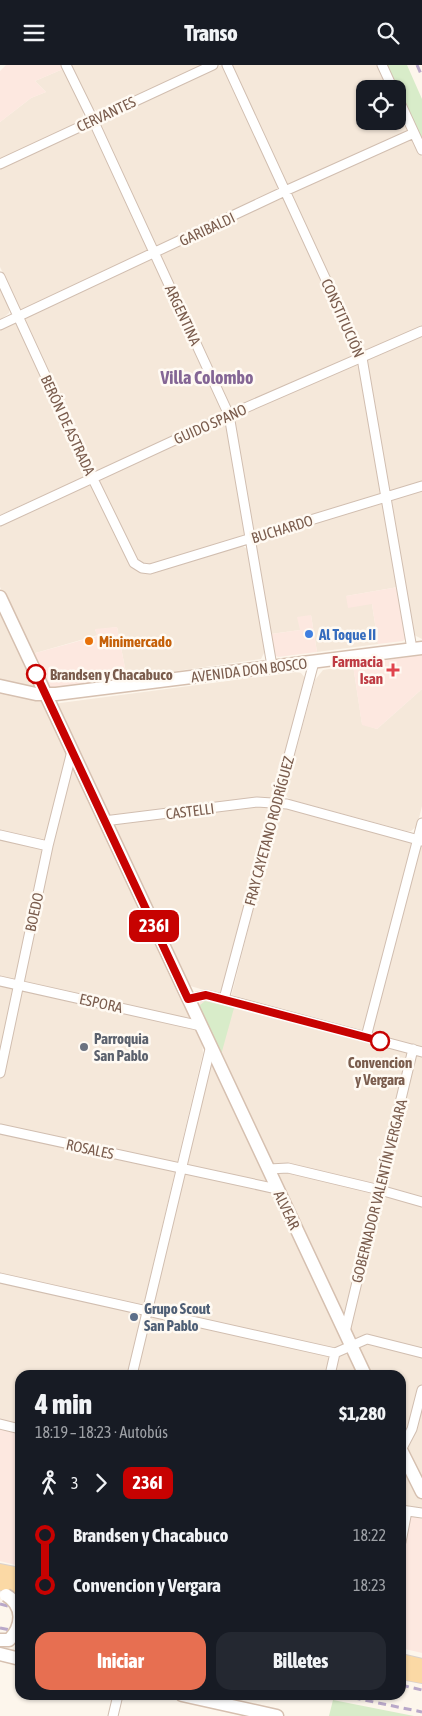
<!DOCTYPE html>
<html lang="es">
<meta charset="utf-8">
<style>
:root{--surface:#171b24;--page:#242831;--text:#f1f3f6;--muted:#9ea1a6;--accent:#e76f51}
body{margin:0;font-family:"Asap Condensed",sans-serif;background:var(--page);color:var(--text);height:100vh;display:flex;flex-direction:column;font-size:19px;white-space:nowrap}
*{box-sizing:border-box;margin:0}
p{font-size:16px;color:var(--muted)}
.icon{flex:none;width:28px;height:28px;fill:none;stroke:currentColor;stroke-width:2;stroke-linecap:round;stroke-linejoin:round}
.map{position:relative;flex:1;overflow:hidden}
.side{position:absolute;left:15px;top:1305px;width:391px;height:330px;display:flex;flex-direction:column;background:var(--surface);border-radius:15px;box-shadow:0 1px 4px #0004}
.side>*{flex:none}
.badge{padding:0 10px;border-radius:8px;font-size:18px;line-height:32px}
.fabs{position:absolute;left:356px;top:15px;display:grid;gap:10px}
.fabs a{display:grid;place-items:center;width:50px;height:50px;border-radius:10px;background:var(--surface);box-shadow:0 1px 4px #0004;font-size:25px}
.map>.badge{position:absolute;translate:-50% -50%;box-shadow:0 0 0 2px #fff}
.legs{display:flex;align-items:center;gap:8px;height:55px;padding:0 20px;font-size:16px}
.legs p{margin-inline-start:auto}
.overview{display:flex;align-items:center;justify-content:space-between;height:85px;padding:0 20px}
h1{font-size:28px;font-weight:800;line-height:38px}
.button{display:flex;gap:10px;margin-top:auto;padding:10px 20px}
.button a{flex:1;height:58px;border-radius:15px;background:var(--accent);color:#fff;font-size:20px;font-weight:800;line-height:58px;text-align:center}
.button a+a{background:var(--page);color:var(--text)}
ul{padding:0 20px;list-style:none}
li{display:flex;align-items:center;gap:18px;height:50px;font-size:19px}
li i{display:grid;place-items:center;width:8px;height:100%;margin:0 6px;background:currentColor}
li i::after{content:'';width:12px;height:12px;margin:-6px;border:4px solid;border-radius:50%;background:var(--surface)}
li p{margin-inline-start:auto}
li:first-child i{background:linear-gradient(#0000 50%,currentColor 0)}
li:last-child i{background:linear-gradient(currentColor 50%,#0000 0)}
header{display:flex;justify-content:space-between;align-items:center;height:65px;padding:0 20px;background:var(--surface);font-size:22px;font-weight:800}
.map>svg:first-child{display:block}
.residential{fill:#f5e8da}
.commercial{fill:#fde8e0}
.green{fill:#d8ecc9}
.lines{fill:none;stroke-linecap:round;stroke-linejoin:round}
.street-casing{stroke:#d1beb0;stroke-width:11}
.secondary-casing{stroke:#d6c0b0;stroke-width:15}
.primary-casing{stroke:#dad1cd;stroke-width:16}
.street{stroke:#fff;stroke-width:9}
.secondary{stroke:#fff;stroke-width:12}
.primary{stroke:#fbd9a5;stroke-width:14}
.rail{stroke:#b9a8c9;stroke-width:3;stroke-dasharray:8 5;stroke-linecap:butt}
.secondary-bridge-casing{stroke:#d6c0b0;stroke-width:15;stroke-linecap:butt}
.secondary-bridge{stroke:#fff;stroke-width:12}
.line-1-casing{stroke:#fff;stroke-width:11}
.line-1{stroke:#c70201;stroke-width:8}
.shop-dot{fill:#3f7fe0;stroke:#fffaf3;stroke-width:2}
.food-dot{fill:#e8710a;stroke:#fffaf3;stroke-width:2}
.health-dot{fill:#e0444e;stroke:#fffaf3;stroke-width:2}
.stop-1-dot{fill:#fff;stroke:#c70201;stroke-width:2.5}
.worship-dot{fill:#6b7280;stroke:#fffaf3;stroke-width:2}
.service-dot{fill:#5c6f8a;stroke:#fffaf3;stroke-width:2}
.labels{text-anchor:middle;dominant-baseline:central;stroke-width:5;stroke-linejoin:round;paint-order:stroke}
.street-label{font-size:15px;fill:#7a5c4d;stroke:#fffaf3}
.shop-label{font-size:15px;font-weight:bold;fill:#366cbe;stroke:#fffaf3;text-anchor:start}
.food-label{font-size:15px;font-weight:bold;fill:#c56008;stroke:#fffaf3;text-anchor:start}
.health-label{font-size:15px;font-weight:bold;fill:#be3a42;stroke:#fffaf3;text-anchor:end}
.stop-label{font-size:15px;font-weight:bold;fill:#7a5c4d;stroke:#fffaf3;text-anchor:start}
.worship-label{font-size:15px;font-weight:bold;fill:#5b616d;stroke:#fffaf3;text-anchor:start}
.service-label{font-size:15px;font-weight:bold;fill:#4e5e75;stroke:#fffaf3;text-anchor:start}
.quarter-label{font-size:18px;font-weight:bold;fill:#846695;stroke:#fffaf3}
</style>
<header><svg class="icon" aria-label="menu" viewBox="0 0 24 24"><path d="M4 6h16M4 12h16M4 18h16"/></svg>Transo<svg class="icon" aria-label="search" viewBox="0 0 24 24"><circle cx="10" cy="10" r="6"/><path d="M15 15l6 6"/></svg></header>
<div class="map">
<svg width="422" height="1651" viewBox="0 0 422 1651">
<rect width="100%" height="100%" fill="#fdf6ec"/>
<path class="residential" d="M 71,0 L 210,0 L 100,48 L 92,43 Z
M 222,0 L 378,0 L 390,24 L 365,24 L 365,56 L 398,56 L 398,40 L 422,92 L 422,574 L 414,570 L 389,426 L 150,502 L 137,497 L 95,407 L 0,450 L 0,265 L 25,254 L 0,202 L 0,103 Z
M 63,4 L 84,46 L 82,55 L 0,96 L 0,57 L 31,33 L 46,27 L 35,16 Z
M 0,223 L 9,242 L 9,248 L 0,255 Z
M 88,420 L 93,422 L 137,504 L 240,480 L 246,483 L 248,486 L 265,586 L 261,594 L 127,613 L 117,562 L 95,565 L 98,570 L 32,589 L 0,522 L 0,459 L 83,421 Z
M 379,439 L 384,439 L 398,522 L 346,531 L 372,539 L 378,579 L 317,587 L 311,550 L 300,565 L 271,569 L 256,481 L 258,477 L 262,474 Z
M 0,545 L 45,640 L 297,607 L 301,608 L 306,614 L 222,925 L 217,929 L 174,916 L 202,977 L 203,988 L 127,1310 L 20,1310 L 20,1362 L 0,1357 Z
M 353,600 L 362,659 L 377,664 L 422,624 L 422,741 L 417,761 L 411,766 L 407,766 L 291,735 L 286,731 L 285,726 L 315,615 L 323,605 Z
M 288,743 L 419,779 L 422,768 L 422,1445 L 401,1441 L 401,1310 L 137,1310 L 213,979 L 198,942 L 200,937 L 208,935 L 229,940 L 277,750 L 282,745 Z"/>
<path class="commercial" d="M 6,0 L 62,0 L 63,4 L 35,16 L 46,27 L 31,33 L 0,57 L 0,6 Z
M 398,522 L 406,573 L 403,576 L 378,579 L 372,539 L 348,543 L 346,531 Z
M 311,550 L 317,587 L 278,592 L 274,590 L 271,569 L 300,565 L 297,552 Z
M 117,562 L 127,613 L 54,624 L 49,623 L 32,589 L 97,571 L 95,564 Z
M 422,590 L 422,624 L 377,664 L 362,660 L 353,600 Z
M 0,1362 L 20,1366 L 20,1501 L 0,1496 Z
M 401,1448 L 422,1454 L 422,1588 L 401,1583 Z"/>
<path class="green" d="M 384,0 L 407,0 L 422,34 L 422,81 L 398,29 L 398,24 L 395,24 Z
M 205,936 L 234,943 L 221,990 L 199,944 L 200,940 Z
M 333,1635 L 414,1651 L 329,1651 Z"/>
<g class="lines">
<defs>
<path id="street" d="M 66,0 L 93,55 L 229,350 L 272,601
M 227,0 L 362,293 L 412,584
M 382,0 L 393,24
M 398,33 L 422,85
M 0,99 L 213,0
M 0,212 L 92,412 L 134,498 L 142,503 L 150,504 L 422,421
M 0,260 L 285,126 L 414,68
M 0,456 L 229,350 L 422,266
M 104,756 L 257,737 L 287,739 L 422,776
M 0,770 L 48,781
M 0,916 L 201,961
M 188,934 L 206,930 L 224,934 L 422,987
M 224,934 L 314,597
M 366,972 L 422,758
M 0,1008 L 48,781 L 72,686
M 0,1064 L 277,1124
M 269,1104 L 288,1103 L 380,1125 L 422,1137
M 0,1213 L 335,1288 L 367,1274 L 422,1288
M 345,1267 L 413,984
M 132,1310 L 211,980
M 330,1310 L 335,1288
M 0,1359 L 20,1364
M 401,1385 L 412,1364 L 422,1325
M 401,1445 L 422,1448
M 401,1477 L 407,1446
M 113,1651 L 118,1630"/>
<path id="secondary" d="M 0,532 L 365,1310
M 0,621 L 36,629 L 56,629 L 422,583
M 401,1385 L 422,1427
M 0,1589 L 20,1594
M 182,1630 L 277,1651"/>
<path id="primary" d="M 0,1506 L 20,1510
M 0,1518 L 20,1522
M 401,1596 L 422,1601
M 401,1607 L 422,1611"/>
</defs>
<use href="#street" class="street-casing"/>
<use href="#secondary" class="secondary-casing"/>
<use href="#primary" class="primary-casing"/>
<use href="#street" class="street"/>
<use href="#secondary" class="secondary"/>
<use href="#primary" class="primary"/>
<path class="rail" d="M 417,0 L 422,11
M 0,1539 L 20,1544
M 0,1563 L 20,1567
M 401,1620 L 422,1625
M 340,1630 L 422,1647"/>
<defs>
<path id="secondary-bridge" d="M 0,1575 L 9,1575 C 23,1561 24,1541 6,1530"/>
</defs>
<use href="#secondary-bridge" class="secondary-bridge-casing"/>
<use href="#secondary-bridge" class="secondary-bridge"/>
</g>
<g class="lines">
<defs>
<path id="line-1" d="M 36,609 L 188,934 L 206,930 L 380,976"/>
</defs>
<use href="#line-1" class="line-1-casing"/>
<use href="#line-1" class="line-1"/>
</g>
<circle class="shop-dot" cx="309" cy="569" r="5"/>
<circle class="food-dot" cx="89" cy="576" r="5"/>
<path class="health-dot" d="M390.5 597.5h5v5h5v5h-5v5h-5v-5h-5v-5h5z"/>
<g class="stop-1-dot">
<circle cx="36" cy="609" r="9"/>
<circle cx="380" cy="976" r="9"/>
</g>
<circle class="worship-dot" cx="84" cy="982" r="5"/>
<circle class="service-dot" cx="134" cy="1252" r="5"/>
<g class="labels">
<g class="street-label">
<text transform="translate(106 49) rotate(-25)">CERVANTES</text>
<text transform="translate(207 164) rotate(-25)">GARIBALDI</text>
<text transform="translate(183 250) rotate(65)">ARGENTINA</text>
<text transform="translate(343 253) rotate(66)">CONSTITUCIÓN</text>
<text transform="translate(210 359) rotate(-24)">GUIDO SPANO</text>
<text transform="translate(68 360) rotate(65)">BERÓN DE ASTRADA</text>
<text transform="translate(282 464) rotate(-17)">BUCHARDO</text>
<text transform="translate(249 605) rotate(-7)">AVENIDA DON BOSCO</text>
<text transform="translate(190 746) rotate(-7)">CASTELLI</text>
<text transform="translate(269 766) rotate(-75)">FRAY CAYETANO RODRÍGUEZ</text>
<text transform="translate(34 847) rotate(-78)">BOEDO</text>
<text transform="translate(101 938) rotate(12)">ESPORA</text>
<text transform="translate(90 1084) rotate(12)">ROSALES</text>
<text transform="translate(379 1126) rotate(-76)">GOBERNADOR VALENTÍN VERGARA</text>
<text transform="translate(287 1145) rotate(65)">ALVEAR</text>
</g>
<g class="shop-label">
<text x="319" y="569">Al Toque II</text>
</g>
<g class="food-label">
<text x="99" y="576">Minimercado</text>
</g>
<g class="health-label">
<text x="383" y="596">Farmacia<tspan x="383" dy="17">Isan</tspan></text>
</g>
<g class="stop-label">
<text x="50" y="609">Brandsen y Chacabuco</text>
<text x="380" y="997" text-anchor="middle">Convencion<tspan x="380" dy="17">y Vergara</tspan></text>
</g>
<g class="worship-label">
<text x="94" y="973">Parroquia<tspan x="94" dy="17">San Pablo</tspan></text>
</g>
<g class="service-label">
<text x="144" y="1243">Grupo Scout<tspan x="144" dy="17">San Pablo</tspan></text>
</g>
<g class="quarter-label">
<text x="207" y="312">Villa Colombo</text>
</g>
</g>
</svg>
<div class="fabs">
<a><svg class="icon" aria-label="locate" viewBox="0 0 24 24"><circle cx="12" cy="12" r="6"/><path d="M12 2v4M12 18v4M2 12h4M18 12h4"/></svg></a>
</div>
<b class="badge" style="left:154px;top:861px;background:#c70201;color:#fff">236I</b>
<section class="side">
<div class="overview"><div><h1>4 min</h1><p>18:19 – 18:23 · Autobús</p></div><b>$1,280</b></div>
<div class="legs"><svg class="icon" aria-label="walk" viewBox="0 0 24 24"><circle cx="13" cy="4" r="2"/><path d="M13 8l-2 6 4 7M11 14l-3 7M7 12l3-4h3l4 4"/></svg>3<svg class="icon" aria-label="forward" viewBox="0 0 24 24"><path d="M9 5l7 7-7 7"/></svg><b class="badge" style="background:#c70201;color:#fff">236I</b></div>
<ul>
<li><i style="color:#c70201"></i><b>Brandsen y Chacabuco</b><p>18:22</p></li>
<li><i style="color:#c70201"></i><b>Convencion y Vergara</b><p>18:23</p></li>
</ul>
<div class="button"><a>Iniciar</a><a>Billetes</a></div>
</section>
</div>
